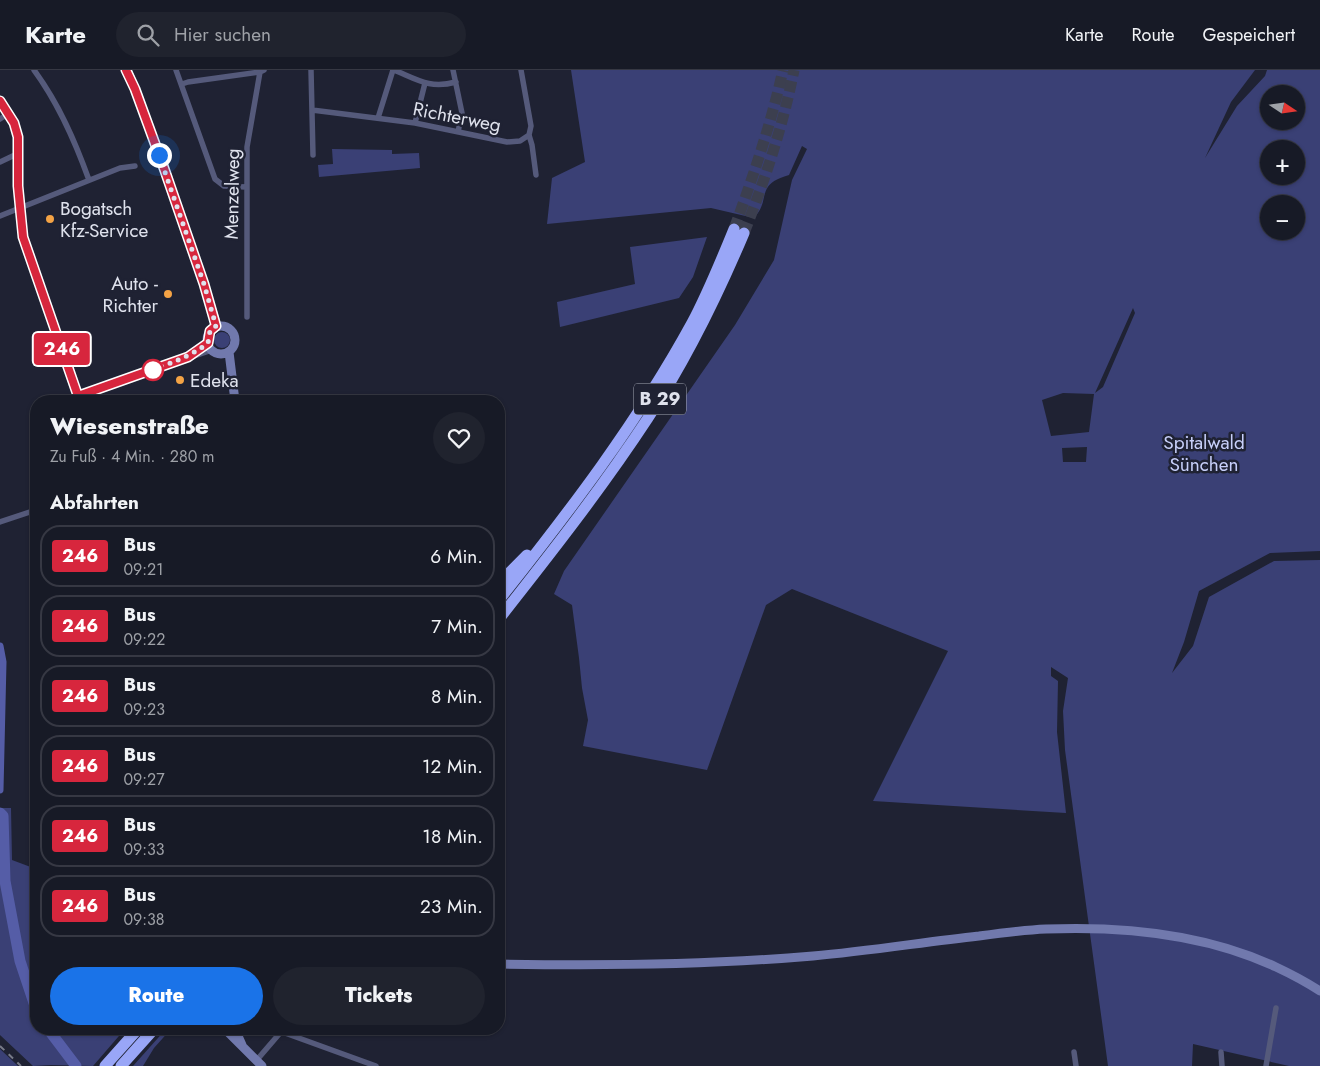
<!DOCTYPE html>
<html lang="de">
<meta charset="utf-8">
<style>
:root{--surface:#171a26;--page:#20232e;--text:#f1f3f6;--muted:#9ea1a7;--line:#363843;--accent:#1a73e8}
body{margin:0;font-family:Jost,sans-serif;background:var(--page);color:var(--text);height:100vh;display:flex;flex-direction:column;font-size:19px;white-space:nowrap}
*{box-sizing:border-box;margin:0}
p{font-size:16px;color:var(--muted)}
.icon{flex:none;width:28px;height:28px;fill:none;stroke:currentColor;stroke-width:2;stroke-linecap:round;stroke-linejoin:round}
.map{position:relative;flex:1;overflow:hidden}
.side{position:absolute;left:30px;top:325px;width:475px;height:640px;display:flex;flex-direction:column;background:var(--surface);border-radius:20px;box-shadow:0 1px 4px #0004,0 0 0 1px var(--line)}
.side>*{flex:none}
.badge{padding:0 10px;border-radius:4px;font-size:18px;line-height:32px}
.needle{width:32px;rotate:103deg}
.tools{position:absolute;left:1260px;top:15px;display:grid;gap:10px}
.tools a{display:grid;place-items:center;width:45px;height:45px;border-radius:50%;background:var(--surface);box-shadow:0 1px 4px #0004,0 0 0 1px var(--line);font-size:25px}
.you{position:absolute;width:25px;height:25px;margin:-12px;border:4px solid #fff;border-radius:50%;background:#1a73e8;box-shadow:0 0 0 8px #1a73e833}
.map>.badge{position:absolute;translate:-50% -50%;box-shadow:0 0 0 2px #fff}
h2{padding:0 20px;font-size:19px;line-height:45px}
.round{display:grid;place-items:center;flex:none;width:52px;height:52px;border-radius:26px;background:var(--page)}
.headline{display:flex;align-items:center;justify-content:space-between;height:85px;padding:0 20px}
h1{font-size:24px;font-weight:800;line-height:38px}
.cta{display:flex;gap:10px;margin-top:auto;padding:10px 20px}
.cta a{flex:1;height:58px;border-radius:30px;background:var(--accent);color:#fff;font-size:20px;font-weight:800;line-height:58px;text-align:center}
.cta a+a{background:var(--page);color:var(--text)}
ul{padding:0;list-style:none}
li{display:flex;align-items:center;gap:15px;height:62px;margin:0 10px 8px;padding:0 10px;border:2px solid var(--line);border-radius:20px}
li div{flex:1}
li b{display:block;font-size:19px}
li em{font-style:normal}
li .badge{min-width:55px;font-weight:700;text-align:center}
header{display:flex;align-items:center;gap:30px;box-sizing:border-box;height:70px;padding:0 25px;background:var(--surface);border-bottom:1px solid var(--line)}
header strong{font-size:24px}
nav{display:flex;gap:28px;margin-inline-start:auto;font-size:18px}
.search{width:350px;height:45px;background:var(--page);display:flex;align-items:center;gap:12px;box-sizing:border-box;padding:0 18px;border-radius:28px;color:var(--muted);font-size:19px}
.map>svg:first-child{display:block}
.green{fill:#3a4075;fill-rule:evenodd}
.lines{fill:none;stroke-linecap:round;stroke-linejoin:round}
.canal{stroke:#555da7;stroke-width:7}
.river{stroke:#555da7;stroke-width:11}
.highway-tunnel{stroke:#3c3f4f;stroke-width:11;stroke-dasharray:11 5.5;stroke-linecap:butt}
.street{stroke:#555a7b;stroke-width:5.5}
.secondary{stroke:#7179ad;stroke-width:9}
.highway{stroke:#99a6f7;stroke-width:11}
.rail{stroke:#787b89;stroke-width:2;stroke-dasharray:6 6;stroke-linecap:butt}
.line-casing{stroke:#fff;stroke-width:11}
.line{stroke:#d7263d;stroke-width:8}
.walk{stroke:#dfe2ed;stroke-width:5;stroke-dasharray:0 9}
.poi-dot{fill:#f4a345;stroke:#1f2233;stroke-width:2}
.stop-dot{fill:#fff;stroke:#d7263d;stroke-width:2.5}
.labels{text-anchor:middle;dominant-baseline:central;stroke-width:5;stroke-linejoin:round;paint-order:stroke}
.shield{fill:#1f2233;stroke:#a5a8b5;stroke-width:1}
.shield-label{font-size:18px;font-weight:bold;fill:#dfe2ed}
.street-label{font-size:19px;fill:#dfe2ed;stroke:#1f2233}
.poi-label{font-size:19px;fill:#dfe2ed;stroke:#1f2233;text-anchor:start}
.park-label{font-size:19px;fill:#c7cff9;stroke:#1f2233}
</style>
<header>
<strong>Karte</strong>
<div class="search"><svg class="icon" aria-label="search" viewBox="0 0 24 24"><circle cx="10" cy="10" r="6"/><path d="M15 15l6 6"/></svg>Hier suchen</div>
<nav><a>Karte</a><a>Route</a><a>Gespeichert</a></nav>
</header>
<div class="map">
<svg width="1320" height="996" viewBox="0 0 1320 996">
<rect width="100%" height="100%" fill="#1f2233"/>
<path class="green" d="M 571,0 L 1255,0 L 1231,32 L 1205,88 L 1237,36 L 1265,6 L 1267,0 L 1320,0 L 1320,481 L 1270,483 L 1199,521 L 1184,572 L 1172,603 L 1193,576 L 1209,527 L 1274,491 L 1320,490 L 1320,996 L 1289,996 L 1193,974 L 1192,996 L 1108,996 L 1065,680 L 1063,641 L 1068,608 L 1051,597 L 1051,606 L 1058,611 L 1057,662 L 1066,743 L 873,731 L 948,581 L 792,519 L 766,535 L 707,700 L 583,676 L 588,650 L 582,618 L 579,588 L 572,535 L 554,524 L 564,501 L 735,255 L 774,190 L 792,110 L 807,79 L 802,76 L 789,105 C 754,115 772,129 754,148 L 711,138 L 547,154 L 552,108 L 585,92 ZM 1269,24 L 1296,24 L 1296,51 L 1269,51 ZM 1269,79 L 1296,79 L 1296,106 L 1269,106 ZM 1269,134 L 1296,134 L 1296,161 L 1269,161 ZM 1133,238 L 1135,243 L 1103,317 L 1095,323 ZM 1063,323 L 1094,324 L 1089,362 L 1051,366 L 1042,330 ZM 1087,377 L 1086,392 L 1063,392 L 1062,378 Z
M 332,79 L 392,80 L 392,84 L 419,83 L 420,98 L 319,107 L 318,95 L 333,94 Z
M 707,167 L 693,207 L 679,228 L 560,257 L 557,232 L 635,214 L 630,177 Z
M214 270a8 8 0 1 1 16 0a8 8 0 1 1-16 0Z
M 0,738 L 11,738 L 12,790 L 36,799 L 36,959 L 125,959 L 93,996 L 51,995 L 33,996 L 0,965 Z
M 166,959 L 171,959 L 154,978 L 143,996 L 133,996 Z
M 0,979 L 17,995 L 18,996 L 0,996 Z"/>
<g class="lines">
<path class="canal" d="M 0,576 L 3,592 L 0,720"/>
<path class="river" d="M 0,743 L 3,746 L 5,811 L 20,891 L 36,939
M 48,959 L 76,996"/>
<path class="highway-tunnel" d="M 734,159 C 753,107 771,54 783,0
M 744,163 C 765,110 783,56 794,0"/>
<path class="street" d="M 34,0 C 59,34 75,71 89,110
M 176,0 L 215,109 L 224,116 L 246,117
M 311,0 L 313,85
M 394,0 C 418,10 430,19 456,12
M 453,0 L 462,43 L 458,62
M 521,0 L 531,56 L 529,65 L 532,75 L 536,105
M 182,14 L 188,12 L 260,2 L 264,0
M 0,31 L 13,53 L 19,67 L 18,116 L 23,167 L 81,331
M 312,40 L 415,53 L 507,72 L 520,71 L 529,65
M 378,48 L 393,0
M 0,49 L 8,44
M 415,53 L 425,13
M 0,92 L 19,83
M 0,146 L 120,98 L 135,96
M 247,247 L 247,77 L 260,2
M 191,284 L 208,273
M 78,326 L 212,280
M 0,452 L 36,440
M 1074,982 L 1076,996
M 1221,982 L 1222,996
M 256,991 L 280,963 L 285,963 L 376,996
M 1266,996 L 1276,938"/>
<path class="secondary" d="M 127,0 L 135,19 L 165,101 L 204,214 L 217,256
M207 270a14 14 0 1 1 28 0a14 14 0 1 1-28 0Z
M 229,282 L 235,331
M 499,894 C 604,896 708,895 813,886 C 869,881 924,872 979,866 C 1001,863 1024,860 1046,859 C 1123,856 1206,864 1276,897 C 1291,904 1306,912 1320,921
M 225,959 L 262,996
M 235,959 L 242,975"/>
<path class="highway" d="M 499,513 L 527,485
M 499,530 C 569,442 638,352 692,253 C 708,223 721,191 734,159
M 499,549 C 551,483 602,418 648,348 C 686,290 717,227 744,163
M 105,996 L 138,959
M 121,996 L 154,959"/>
<path class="rail" d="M 0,976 L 21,996"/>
</g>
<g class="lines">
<defs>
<path id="line" d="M 0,31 L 14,53 L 18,67 L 18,116 L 23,167 L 78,326 L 188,287 L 208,273 L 210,261 L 216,256 L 204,214 L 165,101 L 135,19 L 126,0"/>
</defs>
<use href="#line" class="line-casing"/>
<use href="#line" class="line"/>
<path class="walk" d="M 153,300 C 173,292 191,286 208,273 L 210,261 L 216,256 L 204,214 L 159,85"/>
</g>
<g class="poi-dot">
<circle cx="50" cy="149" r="5"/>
<circle cx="168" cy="224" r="5"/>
<circle cx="180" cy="310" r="5"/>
</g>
<circle class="stop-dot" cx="153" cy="300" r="10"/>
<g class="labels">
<rect class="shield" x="634" y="313.5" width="52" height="31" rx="4"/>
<g class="shield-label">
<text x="660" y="329">B 29</text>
</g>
<g class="street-label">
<text transform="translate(457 47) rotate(11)">Richterweg</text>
<text transform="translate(232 124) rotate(-89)">Menzelweg</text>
</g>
<g class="poi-label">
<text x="60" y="138">Bogatsch<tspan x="60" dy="22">Kfz-Service</tspan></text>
<text x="158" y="213" text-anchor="end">Auto -<tspan x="158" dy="22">Richter</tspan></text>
<text x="190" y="310">Edeka</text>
</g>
<g class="park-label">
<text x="1204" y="372">Spitalwald<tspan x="1204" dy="22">Sünchen</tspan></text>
</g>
</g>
</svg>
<div class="tools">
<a><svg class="needle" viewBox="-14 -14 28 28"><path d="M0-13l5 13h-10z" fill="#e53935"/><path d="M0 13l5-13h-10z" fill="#9ea1a7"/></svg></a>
<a>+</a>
<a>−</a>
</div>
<div class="you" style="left:159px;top:85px"></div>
<b class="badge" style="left:62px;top:279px;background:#d7263d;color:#fff">246</b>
<section class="side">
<div class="headline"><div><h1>Wiesenstraße</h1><p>Zu Fuß · 4 Min. · 280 m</p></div><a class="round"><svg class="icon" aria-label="heart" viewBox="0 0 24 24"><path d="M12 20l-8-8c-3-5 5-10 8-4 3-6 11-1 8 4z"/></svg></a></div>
<h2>Abfahrten</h2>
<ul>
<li><span class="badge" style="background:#d7263d;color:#fff">246</span><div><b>Bus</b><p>09:21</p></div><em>6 Min.</em></li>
<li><span class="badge" style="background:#d7263d;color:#fff">246</span><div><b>Bus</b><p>09:22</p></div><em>7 Min.</em></li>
<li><span class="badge" style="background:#d7263d;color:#fff">246</span><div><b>Bus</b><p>09:23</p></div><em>8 Min.</em></li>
<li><span class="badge" style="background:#d7263d;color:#fff">246</span><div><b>Bus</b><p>09:27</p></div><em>12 Min.</em></li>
<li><span class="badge" style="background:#d7263d;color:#fff">246</span><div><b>Bus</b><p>09:33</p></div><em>18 Min.</em></li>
<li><span class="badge" style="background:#d7263d;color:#fff">246</span><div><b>Bus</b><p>09:38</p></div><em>23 Min.</em></li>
</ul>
<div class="cta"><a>Route</a><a>Tickets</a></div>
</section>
</div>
